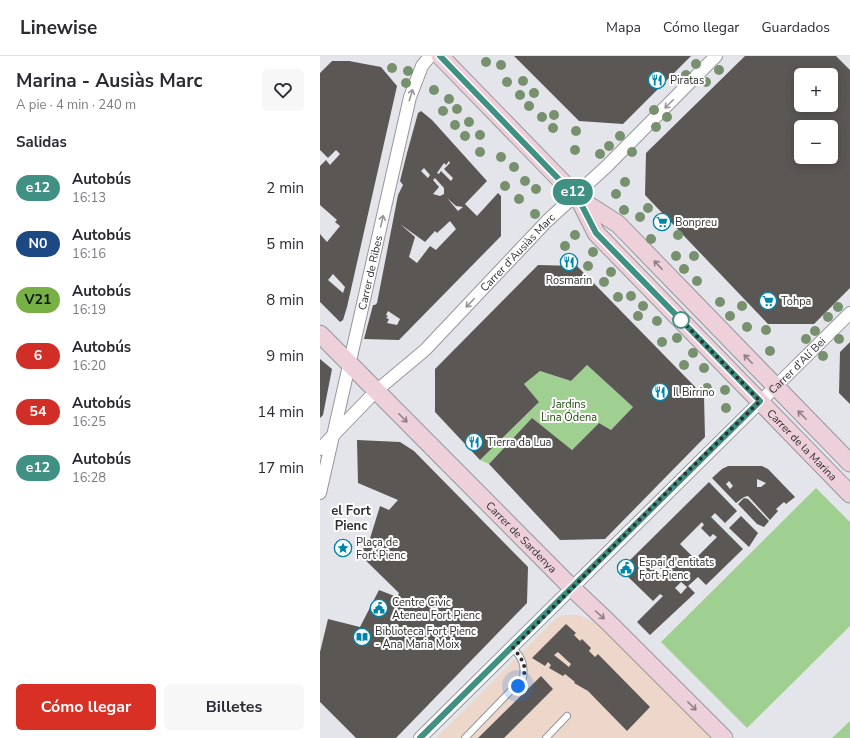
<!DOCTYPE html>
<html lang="es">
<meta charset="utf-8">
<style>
:root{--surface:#fff;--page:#f7f7f7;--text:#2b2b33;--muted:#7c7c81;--line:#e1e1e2;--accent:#d93025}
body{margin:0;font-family:"Nunito Sans",sans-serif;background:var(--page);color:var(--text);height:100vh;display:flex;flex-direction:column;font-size:15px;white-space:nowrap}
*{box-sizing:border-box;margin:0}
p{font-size:13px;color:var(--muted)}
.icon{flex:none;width:22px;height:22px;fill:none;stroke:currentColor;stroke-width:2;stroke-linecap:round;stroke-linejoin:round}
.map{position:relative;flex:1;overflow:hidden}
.panel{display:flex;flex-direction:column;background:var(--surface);width:320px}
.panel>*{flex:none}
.badge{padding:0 8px;border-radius:13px;font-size:14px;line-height:26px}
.buttons{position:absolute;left:474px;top:12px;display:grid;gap:8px}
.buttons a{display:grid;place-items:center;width:44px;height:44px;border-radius:6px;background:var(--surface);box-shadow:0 2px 10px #0003;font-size:20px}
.you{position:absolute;width:20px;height:20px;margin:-10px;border:3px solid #fff;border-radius:50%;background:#1a73e8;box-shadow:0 0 0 6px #1a73e833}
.map>.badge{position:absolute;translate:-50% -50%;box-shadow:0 0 0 2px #fff}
h2{padding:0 16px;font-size:15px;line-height:36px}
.round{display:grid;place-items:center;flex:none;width:42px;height:42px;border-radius:6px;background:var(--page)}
.head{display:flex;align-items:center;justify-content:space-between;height:68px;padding:0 16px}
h1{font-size:19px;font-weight:700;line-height:30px}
.cta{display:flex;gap:8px;margin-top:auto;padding:8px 16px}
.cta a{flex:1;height:46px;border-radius:6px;background:var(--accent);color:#fff;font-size:16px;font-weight:700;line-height:46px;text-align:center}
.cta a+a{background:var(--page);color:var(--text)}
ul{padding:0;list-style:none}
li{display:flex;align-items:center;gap:12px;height:56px;padding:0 16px}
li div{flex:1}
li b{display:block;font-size:15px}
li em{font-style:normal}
li .badge{min-width:44px;font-weight:700;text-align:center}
header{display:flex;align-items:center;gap:24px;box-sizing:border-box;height:56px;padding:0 20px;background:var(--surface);border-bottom:1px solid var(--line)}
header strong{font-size:19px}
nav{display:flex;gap:22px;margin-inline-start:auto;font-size:14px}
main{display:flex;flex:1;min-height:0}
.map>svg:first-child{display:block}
.commercial{fill:#edd7ca}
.green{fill:#a0d091}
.building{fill:#5b5755;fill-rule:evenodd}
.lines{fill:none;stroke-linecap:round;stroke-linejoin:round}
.lane-casing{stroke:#96979c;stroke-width:8}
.street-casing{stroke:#96979c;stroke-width:14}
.secondary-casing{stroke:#96979c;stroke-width:19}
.lane{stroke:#fff;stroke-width:6}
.street{stroke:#fff;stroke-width:12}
.secondary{stroke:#eed0da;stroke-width:17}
.tree{fill:#77916f}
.oneway{stroke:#979798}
.oneway2{stroke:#8e8086}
.line-casing{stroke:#fff;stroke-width:9}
.line{stroke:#409183;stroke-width:6}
.walk{stroke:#2f2f31;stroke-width:4;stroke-dasharray:0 7.2}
.stop-dot{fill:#fff;stroke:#409183;stroke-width:2}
.labels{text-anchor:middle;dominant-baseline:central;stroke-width:4;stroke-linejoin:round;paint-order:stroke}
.poi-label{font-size:11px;fill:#2f2f31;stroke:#fff;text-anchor:start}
.street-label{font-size:11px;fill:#2f2f31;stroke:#fff}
.park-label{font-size:11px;fill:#1e4d0a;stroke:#fff}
.quarter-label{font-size:13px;font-weight:bold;fill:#2f2f31;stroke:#fff}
</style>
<header>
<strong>Linewise</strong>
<nav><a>Mapa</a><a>Cómo llegar</a><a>Guardados</a></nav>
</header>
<main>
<section class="panel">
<div class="head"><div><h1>Marina - Ausiàs Marc</h1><p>A pie · 4 min · 240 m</p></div><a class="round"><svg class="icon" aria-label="heart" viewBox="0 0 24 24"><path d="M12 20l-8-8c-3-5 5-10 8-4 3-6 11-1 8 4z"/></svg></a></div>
<h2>Salidas</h2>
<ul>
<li><span class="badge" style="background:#409183;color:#fff">e12</span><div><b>Autobús</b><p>16:13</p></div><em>2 min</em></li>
<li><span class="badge" style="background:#1c4883;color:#fff">N0</span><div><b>Autobús</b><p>16:16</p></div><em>5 min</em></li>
<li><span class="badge" style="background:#77b045;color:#111">V21</span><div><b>Autobús</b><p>16:19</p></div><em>8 min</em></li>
<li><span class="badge" style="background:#d02e26;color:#fff">6</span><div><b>Autobús</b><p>16:20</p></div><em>9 min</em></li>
<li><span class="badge" style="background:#d02e26;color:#fff">54</span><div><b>Autobús</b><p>16:25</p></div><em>14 min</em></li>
<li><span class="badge" style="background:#409183;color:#fff">e12</span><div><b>Autobús</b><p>16:28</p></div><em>17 min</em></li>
</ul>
<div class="cta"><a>Cómo llegar</a><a>Billetes</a></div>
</section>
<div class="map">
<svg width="530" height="682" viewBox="0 0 530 682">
<rect width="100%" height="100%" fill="#e4e5ea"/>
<path class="commercial" d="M 245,559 L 258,559 L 277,567 L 391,682 L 116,682 L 236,562 Z"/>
<path class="green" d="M 267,309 L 313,351 L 291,374 L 279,367 L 252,394 L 212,363 L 169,408 L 160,404 L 219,346 L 204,328 L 220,315 L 251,325 Z
M 496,432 L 530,466 L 530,570 L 427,672 L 341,586 Z
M 530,665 L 530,682 L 512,682 Z"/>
<path class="building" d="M 194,0 L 371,0 L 303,68 L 259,65 Z
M 425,0 L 516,0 L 530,14 L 530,232 L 494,268 L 448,268 L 325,139 L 326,97 ZM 481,19 L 511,19 L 511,49 L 481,49 ZM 481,71 L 511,71 L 511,101 L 481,101 Z
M 12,5 L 29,5 L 61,11 L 77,30 L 27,251 L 23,264 L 20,266 L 0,246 L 0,178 L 7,186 L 20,170 L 15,166 L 17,164 L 0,149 L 0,110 L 6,104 L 10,109 L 20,98 L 16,94 L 8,102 L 0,94 L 0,17 ZM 13,218 L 25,231 L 23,237 L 8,224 Z
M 101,55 L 112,64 L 167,125 L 145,148 L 157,160 L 178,137 L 181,140 L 181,180 L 79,284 L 44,283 L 53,249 L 55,249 L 57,247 L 78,139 L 83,129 L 80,125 L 87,97 L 98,57 ZM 129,105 L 130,107 L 124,113 L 133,122 L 131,125 L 121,115 L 119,118 L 117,117 L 124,107 L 126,109 ZM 104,112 L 110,119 L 108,122 L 101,115 ZM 115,122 L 124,132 L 124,138 L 120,140 L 113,138 L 119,131 L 113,124 ZM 127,142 L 136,150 L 143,151 L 138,155 ZM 130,165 L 136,173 L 116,194 L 110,190 L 97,207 L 89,201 L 95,181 L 80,168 L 105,186 L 115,175 L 117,177 ZM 68,255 L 80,263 L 77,269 L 67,267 L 69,263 L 66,262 L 68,260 L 66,259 Z
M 218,209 L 257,210 L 384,340 L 385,381 L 285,483 L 240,484 L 169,408 L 212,362 L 252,394 L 279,367 L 291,374 L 313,351 L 267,309 L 251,325 L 220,315 L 204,328 L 219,346 L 160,404 L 115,356 L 115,313 Z
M 530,286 L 530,348 L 519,337 L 520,296 Z
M 0,303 L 12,313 L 3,359 L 0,362 Z
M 37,384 L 80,386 L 94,395 L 208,511 L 207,547 L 76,682 L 36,682 L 0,646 L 0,596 L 8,563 L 40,571 L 59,534 L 77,541 L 79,537 L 37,496 L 48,489 L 60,450 L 69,454 L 78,444 L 38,427 Z
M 408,410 L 442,410 L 448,413 L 475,441 L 466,448 L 464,446 L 456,453 L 458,455 L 450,464 L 428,440 L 424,441 L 416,447 L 392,422 L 402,413 ZM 437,423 L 446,427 L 441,431 L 437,431 ZM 409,425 L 413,430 L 410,433 L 406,428 Z
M 389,426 L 417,455 L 405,467 L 395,457 L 391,461 L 423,493 L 386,529 L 378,521 L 368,530 L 375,537 L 330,579 L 317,566 L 343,540 L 340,538 L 333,545 L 303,516 L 303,511 ZM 382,466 L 384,469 L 381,472 L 390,481 L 393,478 L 397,481 L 375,503 L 360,488 ZM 336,508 L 343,515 L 339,518 L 332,512 ZM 361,526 L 367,531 L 361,538 L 355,532 Z
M 424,442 L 428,443 L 449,465 L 444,471 L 437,468 L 418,448 Z
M 421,460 L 438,477 L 429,491 L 409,472 Z
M 246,568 L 256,577 L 254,579 L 260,585 L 262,583 L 271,592 L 269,595 L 275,601 L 278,598 L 330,651 L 307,675 L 268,635 L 254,627 L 255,626 L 245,618 L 243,620 L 229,612 L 231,609 L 228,606 L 225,610 L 212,602 ZM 238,596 L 251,608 L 249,611 L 234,599 Z
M 221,620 L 233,633 L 184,682 L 158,682 Z"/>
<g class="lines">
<defs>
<path id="lane" d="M 145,682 L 203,622 C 205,608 202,602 193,592
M 226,682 L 247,660"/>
<g id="street">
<path id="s1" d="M 0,393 L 56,335 L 105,294 L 227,165 L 287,110 L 396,0"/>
<path id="s2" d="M 0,437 L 90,41 L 102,10 L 110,0"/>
<path id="s3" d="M 100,682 L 530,257"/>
</g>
<g id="secondary">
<path id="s4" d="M 120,0 L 259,143 L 276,177 L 530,438"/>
<path d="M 259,143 L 298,168 L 530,407"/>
<path id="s5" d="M 0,278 L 252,532 L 286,564 L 404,682"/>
</g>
</defs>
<use href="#lane" class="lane-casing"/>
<use href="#street" class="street-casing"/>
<use href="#secondary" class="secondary-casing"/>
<use href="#lane" class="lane"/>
<use href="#street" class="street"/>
<use href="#secondary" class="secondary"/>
</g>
<g class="tree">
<circle cx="166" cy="6" r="5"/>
<circle cx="376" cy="8" r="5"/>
<circle cx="181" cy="9" r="5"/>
<circle cx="72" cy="12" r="5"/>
<circle cx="399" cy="14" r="5"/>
<circle cx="88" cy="15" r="5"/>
<circle cx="366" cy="19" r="5"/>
<circle cx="203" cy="25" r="5"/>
<circle cx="187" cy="26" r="5"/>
<circle cx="386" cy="26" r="5"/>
<circle cx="86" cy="27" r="5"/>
<circle cx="114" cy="34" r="5"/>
<circle cx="214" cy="37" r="5"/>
<circle cx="200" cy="39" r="5"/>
<circle cx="129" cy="43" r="5"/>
<circle cx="209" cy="50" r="5"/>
<circle cx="137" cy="53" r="5"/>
<circle cx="334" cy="54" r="5"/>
<circle cx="123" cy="55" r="5"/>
<circle cx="234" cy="59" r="5"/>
<circle cx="222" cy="61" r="5"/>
<circle cx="347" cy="61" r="5"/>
<circle cx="149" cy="66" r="5"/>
<circle cx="135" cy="69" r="5"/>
<circle cx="336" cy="71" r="5"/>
<circle cx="233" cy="72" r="5"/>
<circle cx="256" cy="75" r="5"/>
<circle cx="160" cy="79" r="5"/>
<circle cx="145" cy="80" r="5"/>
<circle cx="300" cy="80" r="5"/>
<circle cx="289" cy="90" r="5"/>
<circle cx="255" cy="94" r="5"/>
<circle cx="160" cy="96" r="5"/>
<circle cx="312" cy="96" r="5"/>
<circle cx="280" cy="98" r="5"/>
<circle cx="181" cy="101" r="5"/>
<circle cx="194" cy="111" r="5"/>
<circle cx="205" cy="125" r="5"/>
<circle cx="305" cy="126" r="5"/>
<circle cx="185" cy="130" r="5"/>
<circle cx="216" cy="133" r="5"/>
<circle cx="296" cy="138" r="5"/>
<circle cx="199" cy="143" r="5"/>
<circle cx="328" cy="152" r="5"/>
<circle cx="304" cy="154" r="5"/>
<circle cx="215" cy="158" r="5"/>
<circle cx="320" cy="161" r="5"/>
<circle cx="255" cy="179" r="5"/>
<circle cx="358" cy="179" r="5"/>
<circle cx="331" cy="183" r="5"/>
<circle cx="245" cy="190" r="5"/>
<circle cx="273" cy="196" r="5"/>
<circle cx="356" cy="200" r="5"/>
<circle cx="374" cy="200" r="5"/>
<circle cx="268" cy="210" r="5"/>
<circle cx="364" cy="213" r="5"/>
<circle cx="291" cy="216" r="5"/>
<circle cx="377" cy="225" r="5"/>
<circle cx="284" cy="226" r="5"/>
<circle cx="311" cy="240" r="5"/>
<circle cx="298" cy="241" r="5"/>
<circle cx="400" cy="246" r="5"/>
<circle cx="323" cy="250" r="5"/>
<circle cx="422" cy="250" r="5"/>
<circle cx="518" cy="251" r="5"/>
<circle cx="318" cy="260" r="5"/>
<circle cx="410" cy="260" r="5"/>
<circle cx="508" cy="261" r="5"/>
<circle cx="337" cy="265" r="5"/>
<circle cx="427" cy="271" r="5"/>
<circle cx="446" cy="274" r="5"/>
<circle cx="495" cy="275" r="5"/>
<circle cx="357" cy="282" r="5"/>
<circle cx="486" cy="283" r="5"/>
<circle cx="519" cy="283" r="5"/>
<circle cx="342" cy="286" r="5"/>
<circle cx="450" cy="295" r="5"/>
<circle cx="373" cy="297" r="5"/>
<circle cx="503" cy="300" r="5"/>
<circle cx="364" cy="309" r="5"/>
<circle cx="384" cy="312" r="5"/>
<circle cx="387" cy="332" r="5"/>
<circle cx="405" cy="334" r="5"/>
<circle cx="406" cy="352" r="5"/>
</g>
<defs><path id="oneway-shaft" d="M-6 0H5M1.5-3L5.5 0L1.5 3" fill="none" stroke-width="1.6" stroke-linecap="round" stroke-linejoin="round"/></defs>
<g class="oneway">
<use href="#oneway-shaft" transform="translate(91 39) rotate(-73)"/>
<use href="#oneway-shaft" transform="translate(349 48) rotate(135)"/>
<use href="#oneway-shaft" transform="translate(62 165) rotate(-77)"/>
<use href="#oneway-shaft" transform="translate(150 247) rotate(134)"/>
</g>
<g class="oneway2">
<use href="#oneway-shaft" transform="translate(338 209) rotate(-134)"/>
<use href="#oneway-shaft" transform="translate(428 303) rotate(-134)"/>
<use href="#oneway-shaft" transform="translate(482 359) rotate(-135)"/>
<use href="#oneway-shaft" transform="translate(83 362) rotate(45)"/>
<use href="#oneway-shaft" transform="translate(280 559) rotate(42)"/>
<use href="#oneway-shaft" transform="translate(372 650) rotate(45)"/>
</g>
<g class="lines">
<defs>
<path id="line" d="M 100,682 L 440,345 L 276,177 L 259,144 L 120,0"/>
</defs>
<use href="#line" class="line-casing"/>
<use href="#line" class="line"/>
<path class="walk" d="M 198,630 C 210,614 204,605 193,592 L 360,423 L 440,345 L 360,263 L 361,264"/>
</g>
<defs>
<symbol id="restaurant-ring" viewBox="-11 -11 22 22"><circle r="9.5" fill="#fff" stroke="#0085a7" stroke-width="1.5"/><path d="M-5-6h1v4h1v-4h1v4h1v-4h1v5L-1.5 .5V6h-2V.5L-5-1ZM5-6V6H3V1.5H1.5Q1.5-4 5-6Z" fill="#0085a7"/></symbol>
<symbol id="supermarket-ring" viewBox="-11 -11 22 22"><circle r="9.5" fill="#fff" stroke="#0085a7" stroke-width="1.5"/><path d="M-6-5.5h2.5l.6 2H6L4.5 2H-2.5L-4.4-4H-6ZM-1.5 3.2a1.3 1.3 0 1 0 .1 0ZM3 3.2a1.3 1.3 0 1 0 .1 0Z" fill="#0085a7"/></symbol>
<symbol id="sight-ring" viewBox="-11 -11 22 22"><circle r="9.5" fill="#fff" stroke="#0085a7" stroke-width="1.5"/><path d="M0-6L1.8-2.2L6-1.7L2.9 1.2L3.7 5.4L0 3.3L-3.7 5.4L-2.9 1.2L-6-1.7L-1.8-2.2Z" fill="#0085a7"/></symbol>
<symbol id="civic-ring" viewBox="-11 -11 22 22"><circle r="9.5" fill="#fff" stroke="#0085a7" stroke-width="1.5"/><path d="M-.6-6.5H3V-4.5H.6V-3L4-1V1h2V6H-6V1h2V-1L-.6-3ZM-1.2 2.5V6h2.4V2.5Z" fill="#0085a7"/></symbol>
<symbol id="library-ring" viewBox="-11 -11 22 22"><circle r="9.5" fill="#fff" stroke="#0085a7" stroke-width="1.5"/><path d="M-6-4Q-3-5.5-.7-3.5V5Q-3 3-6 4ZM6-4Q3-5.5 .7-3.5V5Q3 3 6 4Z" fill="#0085a7"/></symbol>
</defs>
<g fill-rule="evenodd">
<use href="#restaurant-ring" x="327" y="14" width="20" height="20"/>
<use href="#supermarket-ring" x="332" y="156" width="20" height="20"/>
<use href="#restaurant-ring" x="239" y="196" width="20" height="20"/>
<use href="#supermarket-ring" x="438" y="235" width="20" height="20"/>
<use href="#restaurant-ring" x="330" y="326" width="20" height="20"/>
<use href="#restaurant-ring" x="144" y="376" width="20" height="20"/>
<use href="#sight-ring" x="13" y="482" width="20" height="20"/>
<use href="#civic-ring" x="296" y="502" width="20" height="20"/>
<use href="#civic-ring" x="49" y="542" width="20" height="20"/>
<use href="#library-ring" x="32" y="571" width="20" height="20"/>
</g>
<circle class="stop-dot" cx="361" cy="264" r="8"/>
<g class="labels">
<g class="poi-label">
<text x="350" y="24">Piratas</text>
<text x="355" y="166">Bonpreu</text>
<text x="249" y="224" text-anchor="middle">Rosmarin</text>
<text x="461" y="245">Tohpa</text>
<text x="353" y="336">Il Birrino</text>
<text x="167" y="386">Tierra da Lua</text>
<text x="36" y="486">Plaça de<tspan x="36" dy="13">Fort Pienc</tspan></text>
<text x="319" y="506">Espai d'entitats<tspan x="319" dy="13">Fort Pienc</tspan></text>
<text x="72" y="546">Centre Civic<tspan x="72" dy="13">Ateneu Fort Pienc</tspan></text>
<text x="55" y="575">Biblioteca Fort Pienc<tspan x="55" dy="13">- Ana Maria Moix</tspan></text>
</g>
<g class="street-label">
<text stroke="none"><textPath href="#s1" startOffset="279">Carrer d'Ausiàs Marc</textPath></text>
<text stroke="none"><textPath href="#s2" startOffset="226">Carrer de Ribes</textPath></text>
<text stroke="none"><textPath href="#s3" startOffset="530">Carrer d'Alí Bei</textPath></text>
<text stroke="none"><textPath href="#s4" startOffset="533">Carrer de la Marina</textPath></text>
<text stroke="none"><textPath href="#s5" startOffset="286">Carrer de Sardenya</textPath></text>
</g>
<g class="park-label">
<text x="249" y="348">Jardins<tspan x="249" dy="13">Lina Ódena</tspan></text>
</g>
<g class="quarter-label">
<text x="31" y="455">el Fort<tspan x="31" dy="15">Pienc</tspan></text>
</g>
</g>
</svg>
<div class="buttons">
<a>+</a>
<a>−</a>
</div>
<div class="you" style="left:198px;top:630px"></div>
<b class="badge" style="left:253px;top:136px;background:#409183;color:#fff">e12</b>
</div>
</main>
